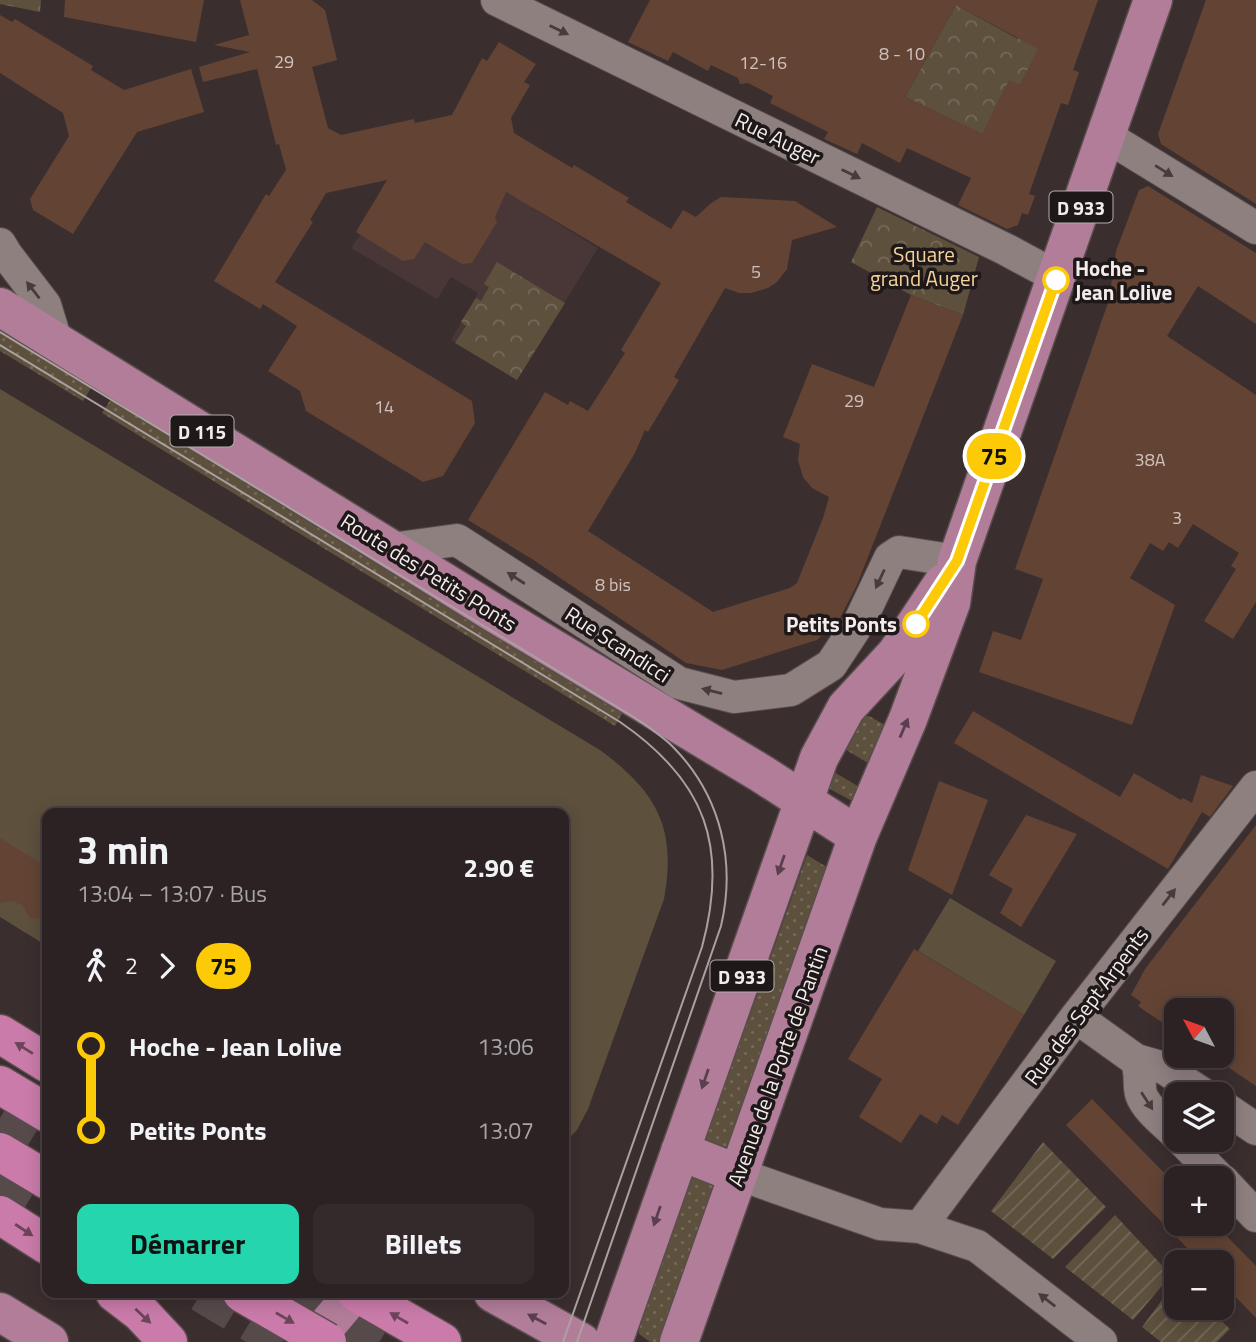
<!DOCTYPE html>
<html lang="fr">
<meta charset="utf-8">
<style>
:root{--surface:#2c2223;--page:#342a2b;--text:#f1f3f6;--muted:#a6a4a6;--line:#483f41;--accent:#25d5ae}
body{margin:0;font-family:"Titillium Web",sans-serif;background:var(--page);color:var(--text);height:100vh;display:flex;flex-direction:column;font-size:26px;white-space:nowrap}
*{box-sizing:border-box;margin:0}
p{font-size:23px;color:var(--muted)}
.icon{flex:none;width:38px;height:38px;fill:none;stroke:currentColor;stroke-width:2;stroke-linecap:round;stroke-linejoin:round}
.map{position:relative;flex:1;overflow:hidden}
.drawer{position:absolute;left:42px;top:808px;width:527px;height:490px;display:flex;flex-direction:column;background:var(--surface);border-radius:14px;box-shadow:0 4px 18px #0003,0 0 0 2px var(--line)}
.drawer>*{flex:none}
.badge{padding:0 14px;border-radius:23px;font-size:24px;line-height:46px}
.needle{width:46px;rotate:311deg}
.controls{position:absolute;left:1164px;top:998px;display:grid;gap:14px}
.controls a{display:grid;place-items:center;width:70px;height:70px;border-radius:14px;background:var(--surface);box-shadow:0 4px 18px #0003,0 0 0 2px var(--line);font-size:35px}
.map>.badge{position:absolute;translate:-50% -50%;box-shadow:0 0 0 4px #fff}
.legs{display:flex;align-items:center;gap:10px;height:77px;padding:0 35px;font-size:23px}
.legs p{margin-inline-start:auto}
.head{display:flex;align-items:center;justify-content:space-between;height:119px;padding:0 35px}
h1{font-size:38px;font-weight:700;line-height:52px}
.action{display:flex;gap:14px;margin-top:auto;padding:14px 35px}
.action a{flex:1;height:80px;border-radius:14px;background:var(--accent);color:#111;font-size:28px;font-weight:700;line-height:80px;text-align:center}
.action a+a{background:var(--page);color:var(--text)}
ul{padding:0 35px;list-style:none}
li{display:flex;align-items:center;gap:24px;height:84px;font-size:26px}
li i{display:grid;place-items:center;width:10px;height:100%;margin:0 9px;background:currentColor}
li i::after{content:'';width:18px;height:18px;margin:-9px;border:5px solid;border-radius:50%;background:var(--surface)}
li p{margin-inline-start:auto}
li:first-child i{background:linear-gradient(#0000 50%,currentColor 0)}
li:last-child i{background:linear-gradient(currentColor 50%,#0000 0)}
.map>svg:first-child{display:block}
.built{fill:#493738}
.grass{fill:url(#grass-dots)}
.park{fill:url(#park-crowns)}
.garden{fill:url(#garden-furrows)}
.pitch{fill:#5d503d}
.building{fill:#634434;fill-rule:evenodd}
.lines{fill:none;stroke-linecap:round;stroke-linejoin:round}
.major-tunnel{stroke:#574a4b;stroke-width:38;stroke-dasharray:38 19;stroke-linecap:butt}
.minor-casing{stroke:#594d4e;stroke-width:34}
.major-casing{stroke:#594d4e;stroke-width:41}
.highway-casing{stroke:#594d4e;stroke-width:41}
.minor{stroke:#8f8080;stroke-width:32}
.major{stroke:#b27d99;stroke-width:38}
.highway{stroke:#ca7baa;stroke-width:38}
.tram{stroke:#aba1a2;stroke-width:2}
.highway-bridge-casing{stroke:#594d4e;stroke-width:41;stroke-linecap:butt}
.highway-bridge{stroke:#ca7baa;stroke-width:38}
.oneway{fill:#463c3c}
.oneway2{fill:#59404c}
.oneway3{fill:#6b455a}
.line-1-casing{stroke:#fff;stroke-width:16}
.line-1{stroke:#fcca06;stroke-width:10}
.stop-1-dot{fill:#fff;stroke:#fcca06;stroke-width:3.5}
.labels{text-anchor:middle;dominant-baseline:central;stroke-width:7;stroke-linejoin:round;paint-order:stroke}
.number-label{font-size:18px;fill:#d0c1be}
.shield{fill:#1e1818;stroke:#b4acac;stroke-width:2}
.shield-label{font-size:19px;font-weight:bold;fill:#f4ebec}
.street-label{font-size:21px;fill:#f4ebec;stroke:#1e1818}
.park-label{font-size:21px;fill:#f5d29b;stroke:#1e1818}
.stop-label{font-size:21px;font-weight:bold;fill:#f4ebec;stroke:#1e1818;text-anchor:start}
</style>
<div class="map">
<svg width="1256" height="1342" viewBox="0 0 1256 1342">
<defs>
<pattern id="grass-dots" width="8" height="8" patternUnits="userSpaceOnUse" patternTransform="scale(1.75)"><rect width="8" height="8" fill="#5d503d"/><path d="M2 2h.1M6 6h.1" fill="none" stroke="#756959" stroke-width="1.8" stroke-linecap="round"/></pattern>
<pattern id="park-crowns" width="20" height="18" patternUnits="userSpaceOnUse" patternTransform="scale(1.75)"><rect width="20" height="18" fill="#5d503d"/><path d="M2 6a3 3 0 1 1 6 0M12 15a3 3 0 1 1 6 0" fill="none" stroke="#756959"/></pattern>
<pattern id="garden-furrows" width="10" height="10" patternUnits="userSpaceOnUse" patternTransform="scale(1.75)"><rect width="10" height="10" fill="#5d503d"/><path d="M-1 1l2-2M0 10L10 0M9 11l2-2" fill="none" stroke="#756959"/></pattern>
</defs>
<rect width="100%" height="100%" fill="#3b2e2f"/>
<path class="built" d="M 426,175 L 506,192 L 515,198 L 517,195 L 534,209 L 598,248 L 517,380 L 451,340 L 478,293 L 451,277 L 437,299 L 351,248 L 360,235 L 358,228 L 370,208 L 388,204 L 383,185 Z"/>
<path class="grass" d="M 0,326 L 94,383 L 83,401 L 0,351 Z
M 114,394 L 627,705 L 615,726 L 102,413 Z
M 864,716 L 869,716 L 885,725 L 871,765 L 843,748 Z
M 834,772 L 861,788 L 854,802 L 828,788 Z
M 807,855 L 830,869 L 728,1156 L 702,1149 Z
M 696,1175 L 718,1180 L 661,1342 L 650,1342 L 639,1334 L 639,1329 L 691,1179 Z"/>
<path class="park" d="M 0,0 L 41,0 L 40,12 L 0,4 Z
M 956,5 L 1018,39 L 1027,23 L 1057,14 L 1020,85 L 1009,81 L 992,114 L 992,139 L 905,97 Z
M 877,207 L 979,257 L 963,315 L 911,295 L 851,262 Z
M 497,262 L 565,303 L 517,380 L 455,343 L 466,326 L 461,322 L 476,298 L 481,301 L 489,287 L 484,284 Z"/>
<path class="garden" d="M 1043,1142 L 1106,1207 L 1053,1259 L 991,1211 Z
M 1115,1215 L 1171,1275 L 1133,1320 L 1065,1267 Z
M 1176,1281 L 1176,1307 L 1207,1307 L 1230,1329 L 1217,1342 L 1161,1342 L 1142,1327 Z"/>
<path class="pitch" d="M 0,389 L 600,750 C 657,792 677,828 664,899 L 588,1109 L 577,1130 L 564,1143 L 564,814 L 47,814 L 47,946 L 0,917 Z
M 950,898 L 1056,961 L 1024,1015 L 918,951 Z"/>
<path class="building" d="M 65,0 L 204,0 L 196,42 L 64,17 Z
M 240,0 L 312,0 L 325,10 L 337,60 L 312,67 L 328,128 L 341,135 L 414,119 L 415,123 L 452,115 L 482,58 L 487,61 L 499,42 L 536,64 L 524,82 L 530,85 L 511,118 L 514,133 L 572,168 L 574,165 L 629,198 L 626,202 L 671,229 L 683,210 L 696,217 L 710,204 L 721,197 L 795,201 L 837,227 L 792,240 L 787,269 L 777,282 L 768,288 L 751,293 L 739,293 L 725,288 L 674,377 L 679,380 L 648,432 L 645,430 L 635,453 L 588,531 L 713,612 L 790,588 L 797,583 L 823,518 L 829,497 L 812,488 L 803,477 L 798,460 L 800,444 L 783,437 L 812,364 L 874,387 L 911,295 L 963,315 L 857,585 L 839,620 L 817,640 L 722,670 L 686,663 L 532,559 L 468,520 L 545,392 L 568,405 L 570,401 L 588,411 L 625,353 L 621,350 L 661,283 L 506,192 L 495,217 L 497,222 L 472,263 L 462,264 L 425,242 L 414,259 L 403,261 L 356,232 L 387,180 L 326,193 L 310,220 L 313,222 L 275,282 L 472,401 L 475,423 L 443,476 L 423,482 L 306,411 L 300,391 L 268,371 L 297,326 L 263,304 L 260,309 L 214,281 L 266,194 L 269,196 L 286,170 L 279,144 L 276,145 L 257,69 L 203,82 L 199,67 L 250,52 L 214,45 L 249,35 Z
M 650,0 L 1098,0 L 1073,70 L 1079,72 L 1068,105 L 1061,103 L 1029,194 L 1035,196 L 1028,215 L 1022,213 L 1018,225 L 1007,229 L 958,205 L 971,178 L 907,148 L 900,163 L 862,143 L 857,154 L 824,139 L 828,132 L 770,103 L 773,96 L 748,83 L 740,84 L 738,78 L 711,65 L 708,71 L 673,52 L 668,61 L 628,42 ZM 956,5 L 1038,49 L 1020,85 L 1009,80 L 982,134 L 905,97 Z
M 1206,0 L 1256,0 L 1256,204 L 1161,144 L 1158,134 Z
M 0,15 L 12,22 L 15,19 L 93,66 L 91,70 L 124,90 L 191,69 L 204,112 L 137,132 L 73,234 L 33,210 L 30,199 L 69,136 L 63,113 L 0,73 Z
M 1148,186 L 1256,253 L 1256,324 L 1198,286 L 1167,336 L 1256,395 L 1256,602 L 1233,639 L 1204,621 L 1236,569 L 1231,566 L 1239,553 L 1193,524 L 1178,548 L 1169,542 L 1163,551 L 1150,543 L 1130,578 L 1175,605 L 1132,725 L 979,672 L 993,631 L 1021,640 L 1043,579 L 1015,569 L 1109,300 L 1116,251 L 1139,190 Z
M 973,711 L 1120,797 L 1134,773 L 1181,800 L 1183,798 L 1192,803 L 1201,775 L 1233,786 L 1210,817 L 1202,812 L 1168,869 L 954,743 Z
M 939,781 L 988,800 L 952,895 L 908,870 Z
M 1026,815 L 1077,834 L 1021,927 L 1000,913 L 1013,889 L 989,875 Z
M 1256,825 L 1256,1086 L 1222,1063 L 1222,1010 L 1176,1010 L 1176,1032 L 1138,1006 L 1141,1002 L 1131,995 L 1145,969 Z
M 0,838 L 47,867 L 47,920 L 30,918 L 22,905 L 12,901 L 0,903 Z
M 914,949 L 1024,1015 L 958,1125 L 942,1115 L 937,1124 L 920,1114 L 901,1143 L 859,1117 L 882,1079 L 848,1059 Z
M 1092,1099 L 1176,1185 L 1176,1223 L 1214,1223 L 1256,1266 L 1256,1318 L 1222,1283 L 1222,1262 L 1201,1262 L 1066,1125 Z"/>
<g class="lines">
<path class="major-tunnel" d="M 0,1118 L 47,1146
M 0,1175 L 47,1203
M 201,1293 L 283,1342
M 298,1293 L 380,1342"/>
<defs>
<path id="minor" d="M 497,0 L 1005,249 L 1057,277
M 1106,136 L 1256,228
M 0,244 L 6,254 L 45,305 L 56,341
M 391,549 L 457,540 L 679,683 L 734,697 L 791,690 L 831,665 L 860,621 L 890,558 L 899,552 L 957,561
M 1076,1017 L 1136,1060 L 1164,1068 L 1203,1094
M 1136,1060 C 1142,1073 1138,1082 1141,1094 C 1146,1109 1165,1123 1176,1134
M 1222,1106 L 1256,1129
M 1181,1139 L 1219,1178
M 738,1174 L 880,1224 L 920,1227 L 977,1246 L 1101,1342
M 1222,1180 L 1256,1216
M 920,1227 L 1076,1017 L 1256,787"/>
<path id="major" d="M 0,307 L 494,613 L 762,774 L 858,836
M 680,1151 L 738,1174
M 493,1293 L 581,1342
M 0,1312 L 49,1342
M 313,1342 L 354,1293
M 613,1342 L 819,758 L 846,708 L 896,654 L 943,583
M 679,1342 L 858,836 L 908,719 L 951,603 L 957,561 L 1153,0"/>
<path id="highway" d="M 0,1034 L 47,1063
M 0,1085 L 47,1113
M 0,1152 L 47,1180
M 0,1215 L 47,1245
M 115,1293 L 141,1313 L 168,1342
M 357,1293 L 442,1342"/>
</defs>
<use href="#minor" class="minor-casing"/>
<use href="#major" class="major-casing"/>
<use href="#highway" class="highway-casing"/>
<use href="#minor" class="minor"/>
<use href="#major" class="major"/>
<use href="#highway" class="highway"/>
<path class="tram" d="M 0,332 L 632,716 C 647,726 663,736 675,749 C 721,797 736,862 721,926 L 577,1342
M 0,345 L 620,722 C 706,781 729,847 702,947 L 563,1342"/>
<defs>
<path id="highway-bridge" d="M 242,1293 L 327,1342"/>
</defs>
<use href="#highway-bridge" class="highway-bridge-casing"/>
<use href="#highway-bridge" class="highway-bridge"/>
</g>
<defs><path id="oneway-solid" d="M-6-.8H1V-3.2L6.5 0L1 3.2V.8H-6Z" transform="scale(1.75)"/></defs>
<g class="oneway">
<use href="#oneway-solid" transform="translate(559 30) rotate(26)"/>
<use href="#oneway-solid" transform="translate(1164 171) rotate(32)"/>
<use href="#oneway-solid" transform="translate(851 174) rotate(26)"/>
<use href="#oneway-solid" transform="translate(33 290) rotate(-128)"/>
<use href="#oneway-solid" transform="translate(516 578) rotate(-147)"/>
<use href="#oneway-solid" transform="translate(880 579) rotate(115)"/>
<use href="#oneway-solid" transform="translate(712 691) rotate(-166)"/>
<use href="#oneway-solid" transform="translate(1169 897) rotate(-52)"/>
<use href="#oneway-solid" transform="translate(1147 1101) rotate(57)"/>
<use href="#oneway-solid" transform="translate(1047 1300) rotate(-142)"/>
</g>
<g class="oneway2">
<use href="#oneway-solid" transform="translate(904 728) rotate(-67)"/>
<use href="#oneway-solid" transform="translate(781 865) rotate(109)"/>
<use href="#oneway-solid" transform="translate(705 1079) rotate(109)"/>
<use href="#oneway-solid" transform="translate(657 1216) rotate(109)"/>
<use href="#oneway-solid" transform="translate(537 1319) rotate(-152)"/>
</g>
<g class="oneway3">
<use href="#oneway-solid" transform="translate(24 1048) rotate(-148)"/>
<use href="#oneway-solid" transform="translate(24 1230) rotate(33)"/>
<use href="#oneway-solid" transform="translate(143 1316) rotate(43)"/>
<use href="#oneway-solid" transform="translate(285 1318) rotate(30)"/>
<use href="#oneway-solid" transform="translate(399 1318) rotate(-150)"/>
</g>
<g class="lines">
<defs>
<path id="line-1" d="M 916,624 L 957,561 L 1056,280"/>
</defs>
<use href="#line-1" class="line-1-casing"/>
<use href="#line-1" class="line-1"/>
</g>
<g class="stop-1-dot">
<circle cx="1056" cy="280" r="12"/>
<circle cx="916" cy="624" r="12"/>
</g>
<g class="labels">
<g class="number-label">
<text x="902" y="53">8 - 10</text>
<text x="284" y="61">29</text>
<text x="763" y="62">12-16</text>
<text x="756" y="271">5</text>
<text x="854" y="400">29</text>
<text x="384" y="406">14</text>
<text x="1150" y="459">38A</text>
<text x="1177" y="517">3</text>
<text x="613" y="584">8 bis</text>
</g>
<g class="shield">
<rect x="1049.5" y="191.5" width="63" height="31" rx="5"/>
<rect x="170.5" y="415.5" width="63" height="31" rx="5"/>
<rect x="710.5" y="960.5" width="63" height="31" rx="5"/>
</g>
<g class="shield-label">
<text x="1081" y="207">D 933</text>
<text x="202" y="431">D 115</text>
<text x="742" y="976">D 933</text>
</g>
<g class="street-label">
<text transform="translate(778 138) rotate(26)">Rue Auger</text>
<text transform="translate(429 572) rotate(32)">Route des Petits Ponts</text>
<text transform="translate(618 644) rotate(33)">Rue Scandicci</text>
<text transform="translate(1086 1006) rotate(-53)">Rue des Sept Arpents</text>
<text transform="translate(777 1066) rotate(-70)">Avenue de la Porte de Pantin</text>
</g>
<g class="park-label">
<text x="924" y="254">Square<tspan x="924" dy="24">grand Auger</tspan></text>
</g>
<g class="stop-label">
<text x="1075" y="268">Hoche -<tspan x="1075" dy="24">Jean Lolive</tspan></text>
<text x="897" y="624" text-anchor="end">Petits Ponts</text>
</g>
</g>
</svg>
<div class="controls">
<a><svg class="needle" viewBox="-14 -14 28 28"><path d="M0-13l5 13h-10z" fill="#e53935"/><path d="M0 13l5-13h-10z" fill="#a6a4a6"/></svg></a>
<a><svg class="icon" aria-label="layers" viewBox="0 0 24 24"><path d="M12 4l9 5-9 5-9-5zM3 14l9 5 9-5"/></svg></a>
<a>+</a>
<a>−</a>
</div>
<b class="badge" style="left:994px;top:456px;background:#fcca06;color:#111">75</b>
<section class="drawer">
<div class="head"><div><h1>3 min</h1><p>13:04 – 13:07 · Bus</p></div><b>2.90 €</b></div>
<div class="legs"><svg class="icon" aria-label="walk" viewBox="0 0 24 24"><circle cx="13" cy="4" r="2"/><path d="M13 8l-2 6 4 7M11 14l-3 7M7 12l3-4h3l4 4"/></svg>2<svg class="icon" aria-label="forward" viewBox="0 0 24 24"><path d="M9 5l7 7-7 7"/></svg><b class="badge" style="background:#fcca06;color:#111">75</b></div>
<ul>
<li><i style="color:#fcca06"></i><b>Hoche - Jean Lolive</b><p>13:06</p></li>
<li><i style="color:#fcca06"></i><b>Petits Ponts</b><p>13:07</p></li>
</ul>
<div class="action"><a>Démarrer</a><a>Billets</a></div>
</section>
</div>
